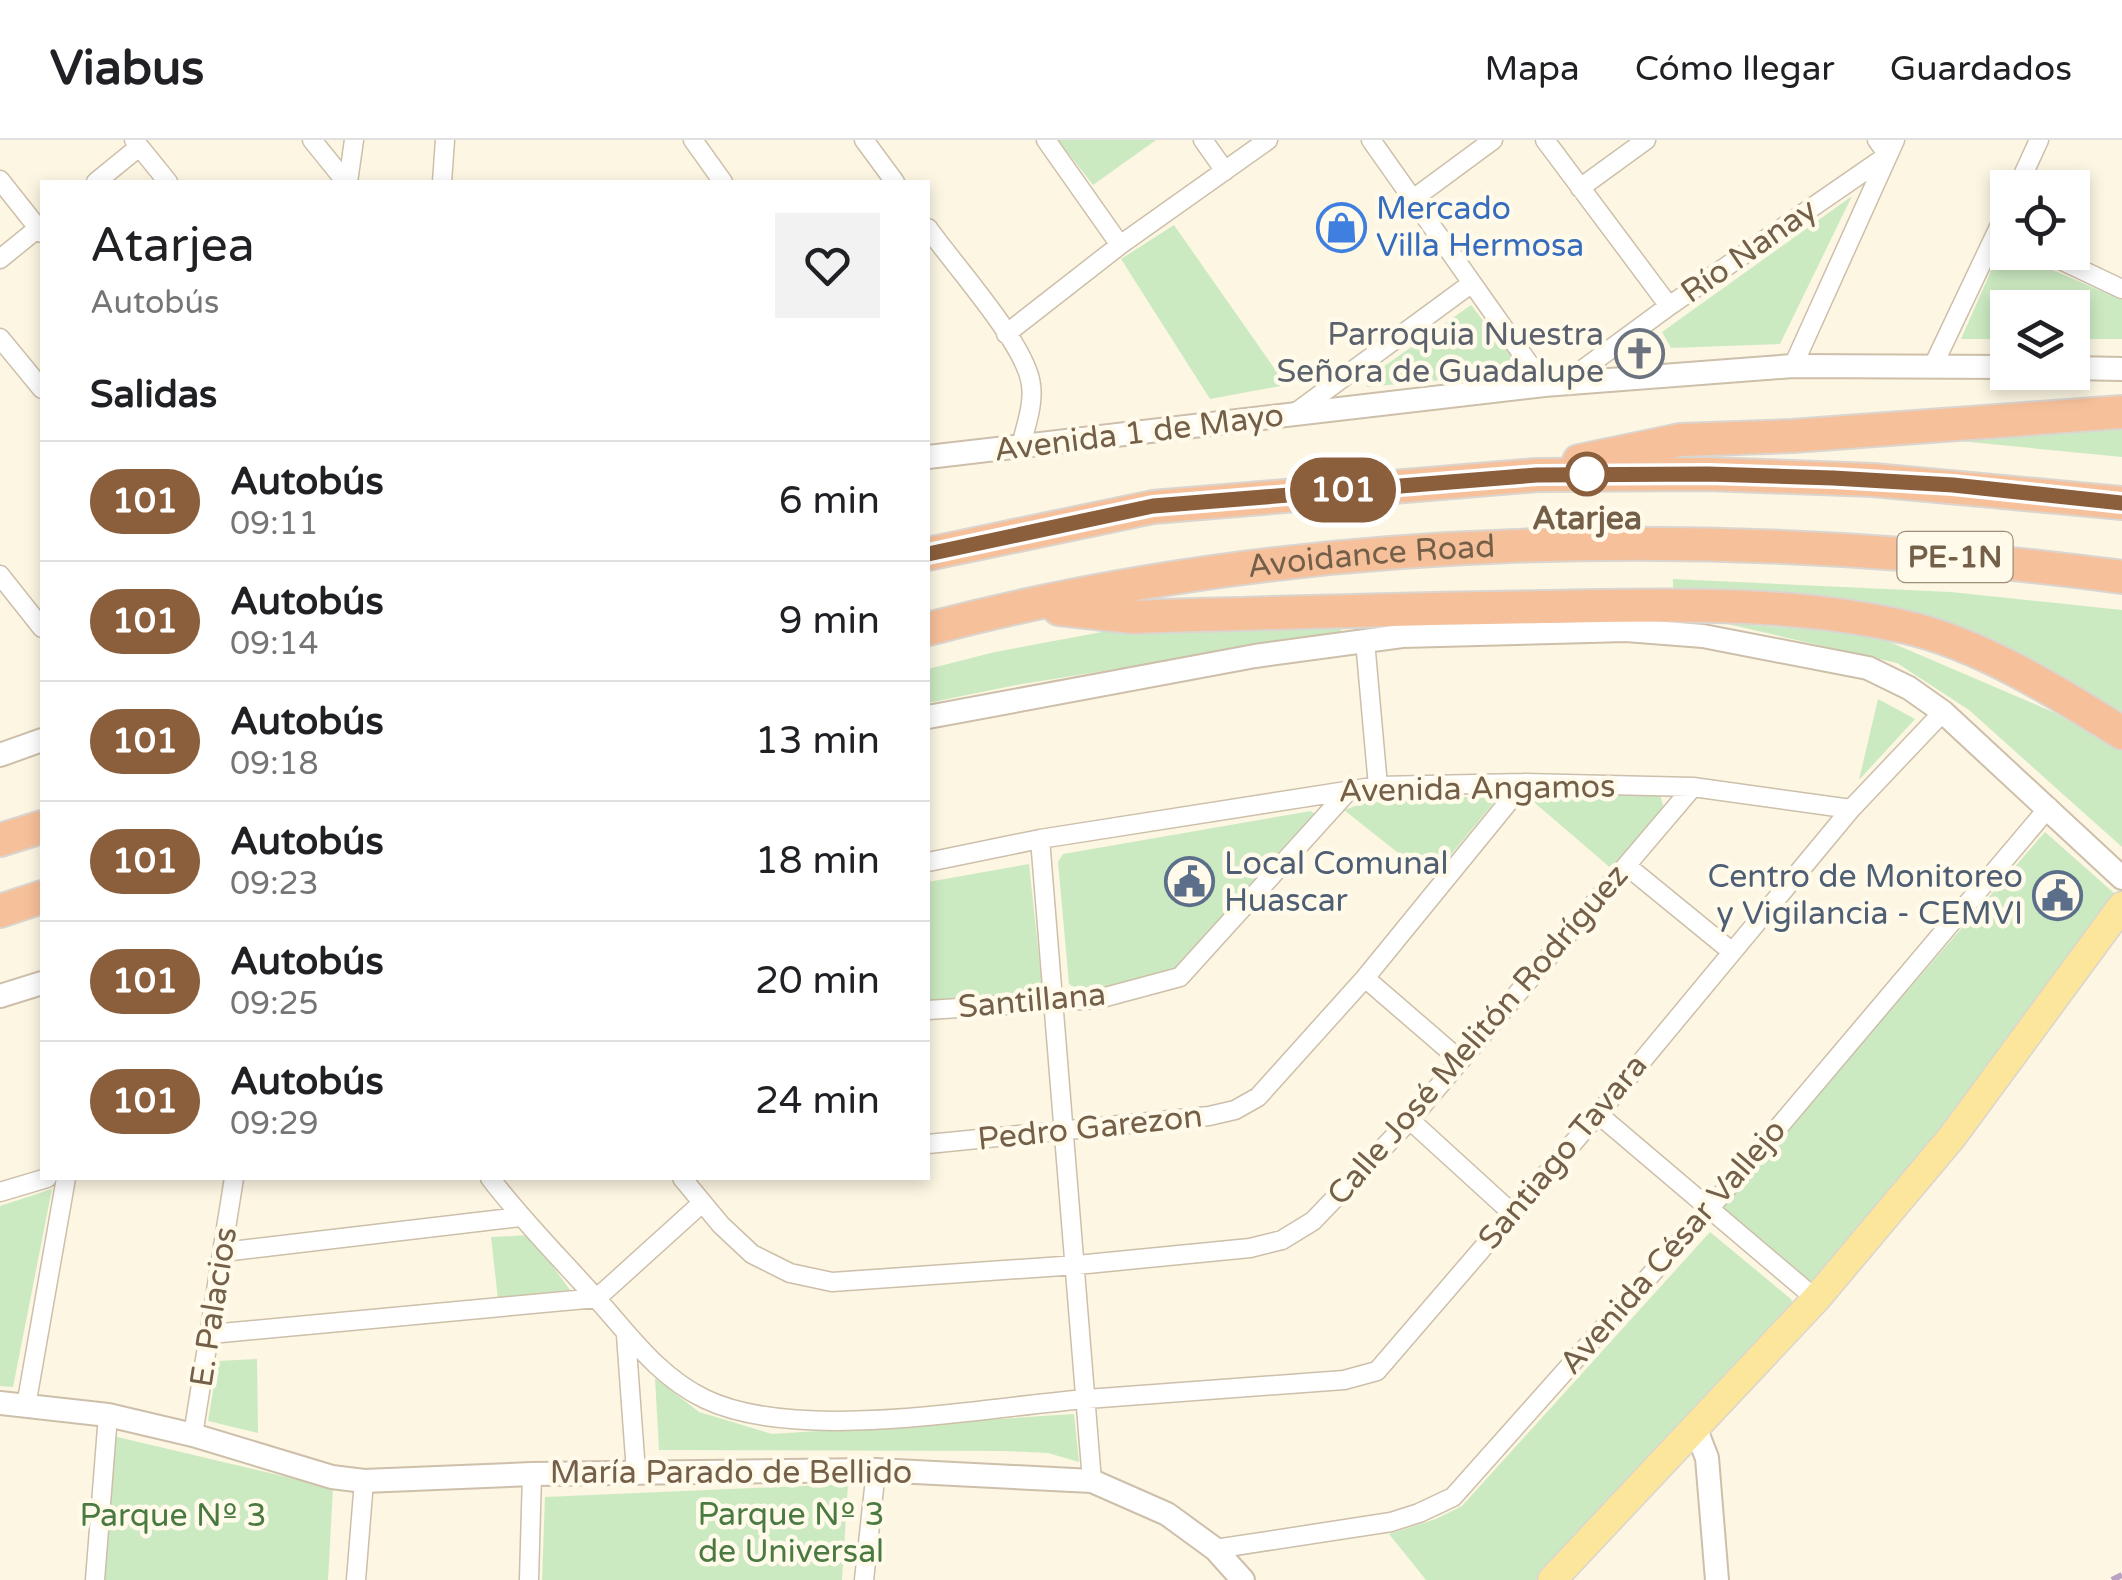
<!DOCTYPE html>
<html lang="es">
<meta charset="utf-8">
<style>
:root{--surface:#fff;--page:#f2f2f2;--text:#202124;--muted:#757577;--line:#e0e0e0}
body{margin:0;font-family:"Varela Round",sans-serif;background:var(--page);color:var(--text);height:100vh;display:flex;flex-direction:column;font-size:38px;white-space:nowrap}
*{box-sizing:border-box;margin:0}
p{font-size:32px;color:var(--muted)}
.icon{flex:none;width:55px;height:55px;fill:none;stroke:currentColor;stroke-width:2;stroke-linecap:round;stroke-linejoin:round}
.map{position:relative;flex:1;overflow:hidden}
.drawer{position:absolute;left:40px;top:40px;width:890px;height:1000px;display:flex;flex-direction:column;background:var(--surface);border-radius:0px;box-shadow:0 5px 15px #0003}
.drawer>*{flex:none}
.badge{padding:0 20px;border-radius:32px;font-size:35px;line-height:65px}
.tools{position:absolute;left:1990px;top:30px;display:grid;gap:20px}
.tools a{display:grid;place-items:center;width:100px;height:100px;border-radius:0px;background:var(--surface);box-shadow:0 5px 15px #0003;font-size:50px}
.map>.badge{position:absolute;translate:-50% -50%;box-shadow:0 0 0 5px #fff}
h2{padding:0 50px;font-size:38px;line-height:90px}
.round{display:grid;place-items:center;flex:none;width:105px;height:105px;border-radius:0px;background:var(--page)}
.overview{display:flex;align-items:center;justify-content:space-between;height:170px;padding:0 50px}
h1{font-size:48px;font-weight:600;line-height:75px}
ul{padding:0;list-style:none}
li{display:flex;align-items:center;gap:30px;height:120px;padding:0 50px;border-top:2px solid var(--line)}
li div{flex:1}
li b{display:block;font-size:38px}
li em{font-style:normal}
li .badge{min-width:110px;font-weight:700;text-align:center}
header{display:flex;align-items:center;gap:60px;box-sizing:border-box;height:140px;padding:0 50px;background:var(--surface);border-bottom:2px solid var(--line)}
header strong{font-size:48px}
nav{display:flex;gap:55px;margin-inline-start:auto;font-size:35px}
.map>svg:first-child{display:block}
.green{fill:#cceac2}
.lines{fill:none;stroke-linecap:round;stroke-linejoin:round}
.minor-casing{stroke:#cdbfaa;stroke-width:21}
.tertiary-casing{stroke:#cdbfaa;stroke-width:26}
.primary-casing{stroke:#dbd5d0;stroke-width:31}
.motorway-casing{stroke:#dbd5d0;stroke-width:36}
.minor{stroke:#fff;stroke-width:18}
.tertiary{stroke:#fff;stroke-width:22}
.primary{stroke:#fbe69c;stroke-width:28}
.motorway{stroke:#f6c09a;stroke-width:32}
.rail{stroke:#baa2c5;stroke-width:6;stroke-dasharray:15 10;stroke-linecap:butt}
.line-casing{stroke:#fff;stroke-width:22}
.line{stroke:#8b5e3c;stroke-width:15}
.stop-dot{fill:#fff;stroke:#8b5e3c;stroke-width:5}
.labels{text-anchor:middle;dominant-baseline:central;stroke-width:9;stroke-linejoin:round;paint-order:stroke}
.shield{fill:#fffae9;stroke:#9e8e79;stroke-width:2.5}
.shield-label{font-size:30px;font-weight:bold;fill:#745f49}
.shop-label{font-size:32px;fill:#366cbe;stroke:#fffae9;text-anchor:start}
.street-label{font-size:32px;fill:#745f49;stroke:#fffae9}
.worship-label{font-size:32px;fill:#5b616d;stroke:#fffae9;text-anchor:end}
.stop-label{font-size:32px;font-weight:bold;fill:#745f49;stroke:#fffae9}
.service-label{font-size:32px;fill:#4e5e75;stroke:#fffae9;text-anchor:start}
.park-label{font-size:32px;fill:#4a7a42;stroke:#fffae9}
</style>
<header>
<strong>Viabus</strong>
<nav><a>Mapa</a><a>Cómo llegar</a><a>Guardados</a></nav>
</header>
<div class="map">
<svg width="2122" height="1440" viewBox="0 0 2122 1440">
<rect width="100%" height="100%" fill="#fcf6e3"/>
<path class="green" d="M 1058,0 L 1156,0 L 1093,45 Z
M 1852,56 L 1780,204 L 1671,208 L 1662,192 Z
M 1174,85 L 1286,245 L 1210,259 L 1121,119 Z
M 2001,108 L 2122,160 L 2122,199 L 2073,199 L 2072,168 L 2008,168 L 2007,199 L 1961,199 Z
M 1471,165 L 1518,225 L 1514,233 L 1367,247 L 1366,239 Z
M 2122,283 L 2122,317 L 1959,301 L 1909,291 Z
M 1673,439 L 1951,452 L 2122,470 L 2122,581 L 2002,513 L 1673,456 Z
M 1341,480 L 1341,493 L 1016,545 L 928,563 L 928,529 L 995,512 L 1118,489 Z
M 1723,483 L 1871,494 L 2053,572 L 2122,610 L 2122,707 L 1969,570 L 1897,523 Z
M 1878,559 L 1915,579 L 1859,640 Z
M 1533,650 L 1660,654 L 1665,672 L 1613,730 L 1528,657 Z
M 1500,655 L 1431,739 L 1344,670 L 1364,663 Z
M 1311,671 L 1316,675 L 1181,827 L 1107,850 L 1078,850 L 1069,844 L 1058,722 L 1063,714 Z
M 2045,692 L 2115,754 L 1962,973 L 1814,1144 L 1724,1068 L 1725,1061 Z
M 1029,724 L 1043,854 L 928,863 L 928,742 Z
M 52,1049 L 13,1247 L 0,1246 L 0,1066 Z
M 1710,1092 L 1791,1159 L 1793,1166 L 1536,1440 L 1426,1440 L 1389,1394 L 1436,1379 L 1462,1366 Z
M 530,1095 L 570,1150 L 498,1159 L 491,1097 Z
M 257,1219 L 258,1293 L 208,1281 L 218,1221 Z
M 655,1238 L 699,1272 L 772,1294 L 1074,1274 L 1079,1322 L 1048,1313 L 1003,1311 L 659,1310 Z
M 113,1296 L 333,1348 L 328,1440 L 104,1440 Z
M 848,1344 L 842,1440 L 542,1440 L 545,1357 Z"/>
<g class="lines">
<defs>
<path id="minor" d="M 134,0 L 168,42
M 312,0 L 346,42
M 693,0 L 723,42
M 864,0 L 895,42
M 1046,0 L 1120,105
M 1203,0 L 1225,31
M 1371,0 L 1544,245
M 1545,0 L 1669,166
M 0,40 L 42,93
M 96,42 L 139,7
M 348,42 L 354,0
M 442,42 L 445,0
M 1580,48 L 1646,0
M 2017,48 L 2039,0
M 1413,59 L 1493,0
M 928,88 C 953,124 1027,205 1031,245 C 1034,265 1025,287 1021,307
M 2044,112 L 2122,149
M 0,119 L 42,85
M 1006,194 L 1120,105 L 1268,0
M 0,198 L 42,249
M 1793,226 L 1895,0
M 1933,226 L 2008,68
M 1563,244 L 1669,166 L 1888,15 L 1877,0
M 1295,273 L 1472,143
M 0,435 L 42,488
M 1365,501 L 1378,646
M 1040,699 L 1092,1341
M 928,722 L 1040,699 L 1378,646 L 1524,643 L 1693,647 L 1851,669
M 1627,726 L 1731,811
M 1365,838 L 1460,920
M 928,870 L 1098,859 L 1180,837 L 1351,648
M 1598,974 L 1816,1159
M 1410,980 L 1512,1073
M 928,1004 L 1209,976 L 1235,970 L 1258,957 L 1365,838 L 1524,643
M 490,1038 C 522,1080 559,1117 595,1157 C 629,1194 657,1236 705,1259 C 799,1304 983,1267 1087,1259 C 1172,1252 1258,1246 1344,1240 L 1377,1231 L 1598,974 L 1851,669 L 1943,572
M 682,1038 L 721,1085 L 752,1114 L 790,1133 L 832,1142 L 1077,1125 L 1250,1108 L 1282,1100 L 1313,1081 L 1410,980 L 1693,647
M 0,1052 L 47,1038
M 223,1112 L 520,1077
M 211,1194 L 597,1158 L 702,1063
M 626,1195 L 636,1332
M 26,1266 L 66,1038
M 193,1295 L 234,1038
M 1215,1409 L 1391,1382 L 1419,1373 L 1453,1357 L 1711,1067 L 2049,667
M 95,1440 L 108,1275
M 356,1440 L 364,1341
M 529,1440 L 532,1334
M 864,1440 L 876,1330"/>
<path id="tertiary" d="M 2072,228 L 2122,229
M 928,317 L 1544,245 L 1793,226 L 2008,227
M 928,577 L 1255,516 L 1402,496 L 1626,490 L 1703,496 L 1868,528 L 1909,548 L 1943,572 L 2122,738
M 0,615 L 42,600
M 0,856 L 42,843
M 0,1263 L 108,1275 L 193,1295 L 332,1337 L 364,1341 L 532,1334 L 876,1330 L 1092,1341 L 1167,1374 L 1215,1409 L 1243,1440
M 1695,1287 L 1707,1318 L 1717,1440"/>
<path id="primary" d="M 1552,1440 L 1816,1159 L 1952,997 L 2122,766"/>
<g id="motorway">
<path d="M 1579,321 L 1680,300 L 1792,296 L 2122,272"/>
<path d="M 928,414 L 1153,367 L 1537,335 L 1708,334 L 1873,340 L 2122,363"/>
<path d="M 1059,469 L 1133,477 C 1269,473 1406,469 1542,467 C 1663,465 1786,460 1905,487 C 1978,503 2059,553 2122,593"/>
<path id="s1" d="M 928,489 C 1309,388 1733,385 2122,437"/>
<path d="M 0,700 L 42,687"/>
<path d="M 0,771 L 42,757"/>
</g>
</defs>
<use href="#minor" class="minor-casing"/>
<use href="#tertiary" class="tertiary-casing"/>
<use href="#primary" class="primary-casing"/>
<use href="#motorway" class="motorway-casing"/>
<use href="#minor" class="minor"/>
<use href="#tertiary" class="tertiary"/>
<use href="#primary" class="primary"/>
<use href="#motorway" class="motorway"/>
<path class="rail" d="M 2112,1440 L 2122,1435"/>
</g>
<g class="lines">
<defs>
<path id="line" d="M 928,414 L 1153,366 L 1537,335 L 1708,334 L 1833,338 L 1953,345 L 2122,363"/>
</defs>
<use href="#line" class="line-casing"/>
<use href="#line" class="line"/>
</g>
<defs>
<symbol id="shop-ring" viewBox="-11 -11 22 22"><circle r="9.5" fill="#fffae9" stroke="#3f7fe0" stroke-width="1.5"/><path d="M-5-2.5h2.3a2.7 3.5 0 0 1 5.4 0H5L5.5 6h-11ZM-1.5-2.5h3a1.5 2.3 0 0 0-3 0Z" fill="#3f7fe0"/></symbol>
<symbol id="church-ring" viewBox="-11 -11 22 22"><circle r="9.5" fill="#fffae9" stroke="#6b7280" stroke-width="1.5"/><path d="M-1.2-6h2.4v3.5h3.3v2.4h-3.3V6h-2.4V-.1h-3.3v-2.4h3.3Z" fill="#6b7280"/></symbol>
<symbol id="civic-ring" viewBox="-11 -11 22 22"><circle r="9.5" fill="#fffae9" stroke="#5c6f8a" stroke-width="1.5"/><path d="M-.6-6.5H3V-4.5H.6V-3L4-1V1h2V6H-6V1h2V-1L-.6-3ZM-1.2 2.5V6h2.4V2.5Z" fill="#5c6f8a"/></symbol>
</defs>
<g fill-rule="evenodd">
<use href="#shop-ring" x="1314" y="60" width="55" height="55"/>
<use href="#church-ring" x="1612" y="186" width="55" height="55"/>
<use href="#civic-ring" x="1162" y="714" width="55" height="55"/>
<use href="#civic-ring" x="2030" y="728" width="55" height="55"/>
</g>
<circle class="stop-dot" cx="1587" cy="334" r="20"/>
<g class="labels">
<rect class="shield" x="1897.5" y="392" width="115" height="50" rx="8"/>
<g class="shield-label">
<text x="1955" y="417">PE-1N</text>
</g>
<g class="shop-label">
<text x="1376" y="69">Mercado<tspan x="1376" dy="37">Villa Hermosa</tspan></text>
</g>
<g class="street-label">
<text transform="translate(1749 111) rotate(-35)">Río Nanay</text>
<text transform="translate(1139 293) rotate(-7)">Avenida 1 de Mayo</text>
<text stroke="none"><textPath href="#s1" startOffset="450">Avoidance Road</textPath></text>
<text transform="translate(1477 649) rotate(-1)">Avenida Angamos</text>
<text transform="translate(1032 861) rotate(-5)">Santillana</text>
<text transform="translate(1478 895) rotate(-49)">Calle José Melitón Rodríguez</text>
<text transform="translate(1090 988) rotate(-6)">Pedro Garezon</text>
<text transform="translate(1563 1012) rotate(-50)">Santiago Tavara</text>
<text transform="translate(1673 1107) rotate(-49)">Avenida César Vallejo</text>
<text transform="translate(214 1167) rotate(-81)">E. Palacios</text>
<text x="731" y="1333">María Parado de Bellido</text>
</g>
<g class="worship-label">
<text x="1604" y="195">Parroquia Nuestra<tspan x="1604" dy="37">Señora de Guadalupe</tspan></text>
</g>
<g class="stop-label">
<text x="1587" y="379">Atarjea</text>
</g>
<g class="service-label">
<text x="1224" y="724">Local Comunal<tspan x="1224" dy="37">Huascar</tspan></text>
<text x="2023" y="737" text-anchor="end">Centro de Monitoreo<tspan x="2023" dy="37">y Vigilancia - CEMVI</tspan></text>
</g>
<g class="park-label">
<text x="791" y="1375">Parque Nº 3<tspan x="791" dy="37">de Universal</tspan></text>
<text x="173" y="1376">Parque Nº 3</text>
</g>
</g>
</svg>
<div class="tools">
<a><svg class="icon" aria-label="locate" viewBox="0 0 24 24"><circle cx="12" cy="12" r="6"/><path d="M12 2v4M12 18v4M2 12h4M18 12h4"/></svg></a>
<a><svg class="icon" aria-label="layers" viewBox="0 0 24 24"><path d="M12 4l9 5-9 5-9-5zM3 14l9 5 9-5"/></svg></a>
</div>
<b class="badge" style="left:1343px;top:350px;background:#8b5e3c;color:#fff">101</b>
<section class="drawer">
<div class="overview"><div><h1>Atarjea</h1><p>Autobús</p></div><a class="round"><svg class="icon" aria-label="heart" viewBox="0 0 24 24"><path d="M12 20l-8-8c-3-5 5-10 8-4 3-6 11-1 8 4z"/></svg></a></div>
<h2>Salidas</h2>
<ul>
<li><span class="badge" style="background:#8b5e3c;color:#fff">101</span><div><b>Autobús</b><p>09:11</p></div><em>6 min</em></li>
<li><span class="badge" style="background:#8b5e3c;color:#fff">101</span><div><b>Autobús</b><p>09:14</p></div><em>9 min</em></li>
<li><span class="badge" style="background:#8b5e3c;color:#fff">101</span><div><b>Autobús</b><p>09:18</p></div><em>13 min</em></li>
<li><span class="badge" style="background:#8b5e3c;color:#fff">101</span><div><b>Autobús</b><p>09:23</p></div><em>18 min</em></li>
<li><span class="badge" style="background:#8b5e3c;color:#fff">101</span><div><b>Autobús</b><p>09:25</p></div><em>20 min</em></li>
<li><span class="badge" style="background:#8b5e3c;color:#fff">101</span><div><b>Autobús</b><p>09:29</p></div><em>24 min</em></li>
</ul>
</section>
</div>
